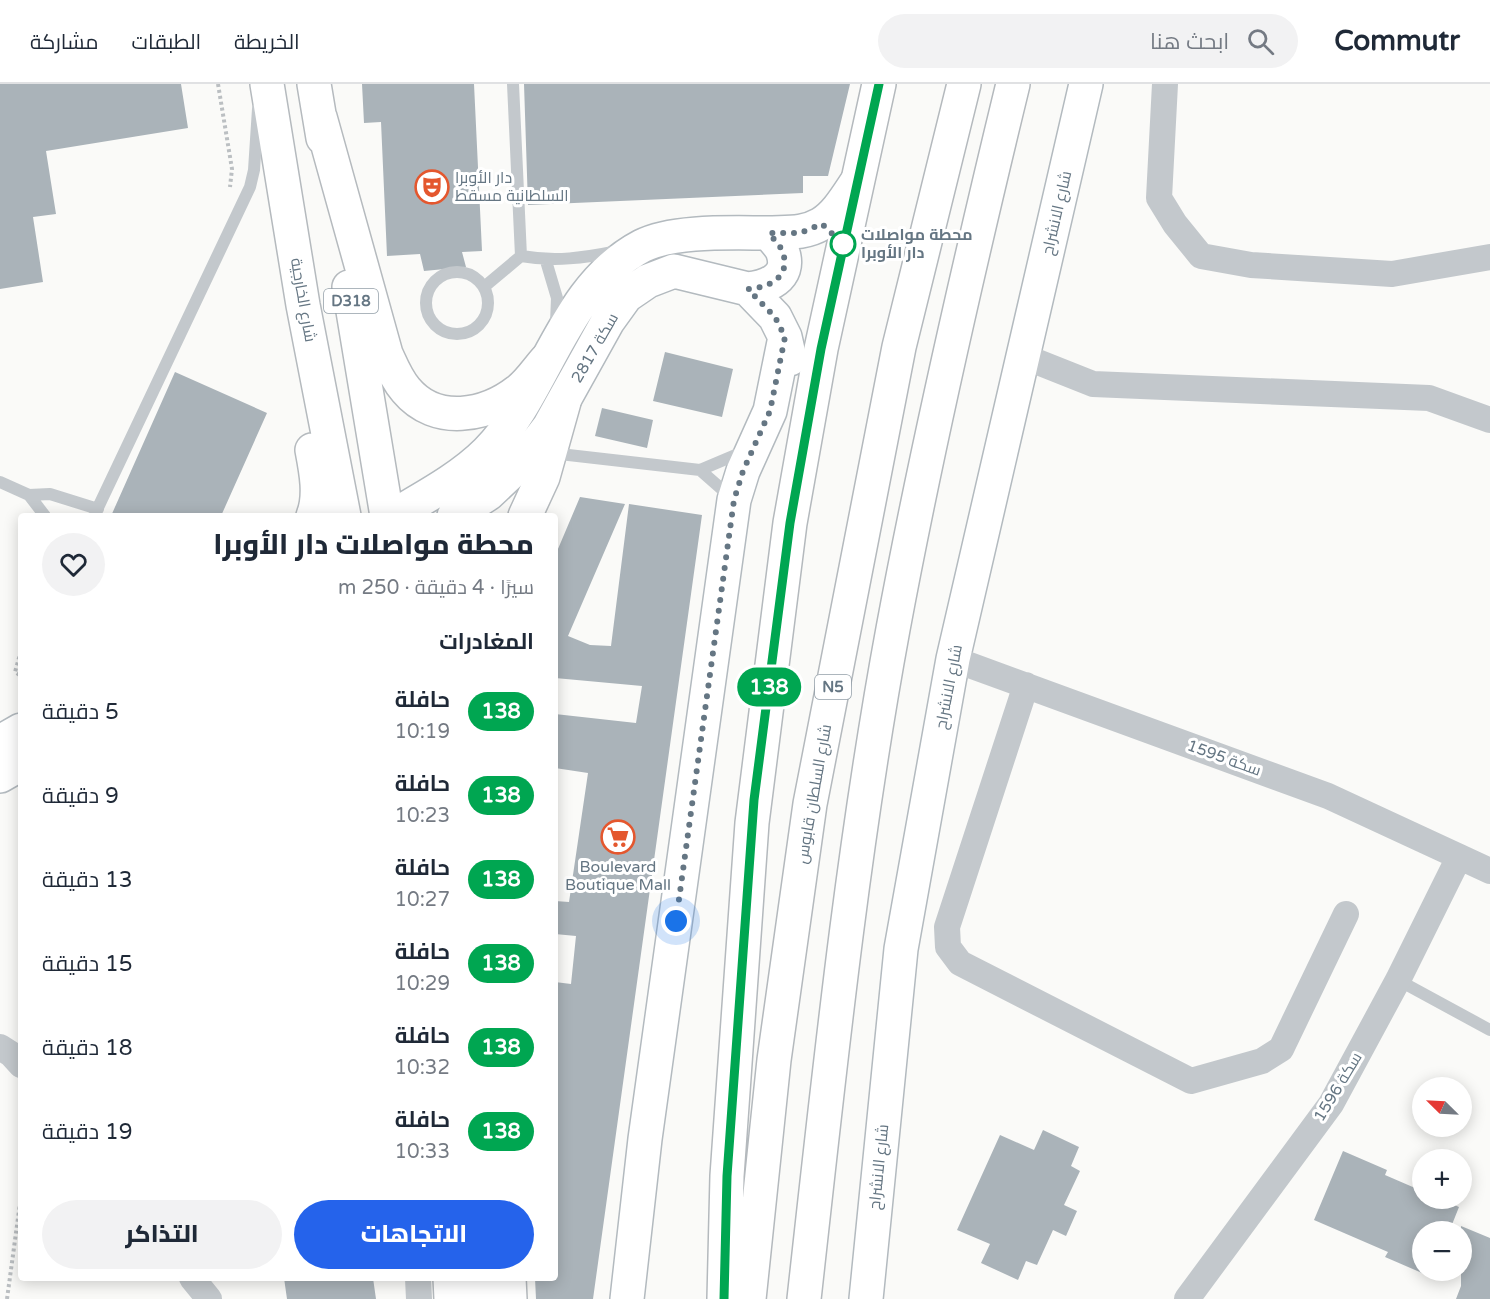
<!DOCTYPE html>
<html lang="ar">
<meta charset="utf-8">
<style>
:root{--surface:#fff;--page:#f2f2f3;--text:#1f2937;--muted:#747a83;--line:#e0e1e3;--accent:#2563eb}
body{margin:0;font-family:"Varela Round",Cairo,sans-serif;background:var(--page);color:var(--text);direction:rtl;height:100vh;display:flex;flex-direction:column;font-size:22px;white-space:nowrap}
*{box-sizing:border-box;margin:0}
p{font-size:20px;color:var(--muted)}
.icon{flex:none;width:33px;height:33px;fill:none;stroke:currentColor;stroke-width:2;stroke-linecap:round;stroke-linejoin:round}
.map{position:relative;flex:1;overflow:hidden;direction:ltr}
.side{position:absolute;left:18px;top:429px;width:540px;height:768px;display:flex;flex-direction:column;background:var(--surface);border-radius:6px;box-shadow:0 3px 15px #0003;direction:rtl}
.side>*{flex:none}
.badge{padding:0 12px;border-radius:20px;font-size:21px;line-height:39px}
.needle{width:39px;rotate:294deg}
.buttons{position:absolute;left:1412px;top:993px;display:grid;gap:12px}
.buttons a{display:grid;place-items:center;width:60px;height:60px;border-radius:50%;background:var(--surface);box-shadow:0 3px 15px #0003;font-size:30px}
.you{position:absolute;width:30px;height:30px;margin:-15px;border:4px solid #fff;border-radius:50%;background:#1a73e8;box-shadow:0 0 0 9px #1a73e833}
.map>.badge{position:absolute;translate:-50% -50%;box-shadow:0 0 0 3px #fff}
h2{padding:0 24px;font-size:22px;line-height:54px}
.round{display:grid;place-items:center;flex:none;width:63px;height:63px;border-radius:32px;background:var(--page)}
.summary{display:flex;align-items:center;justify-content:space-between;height:102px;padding:0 24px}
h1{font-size:28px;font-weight:800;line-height:45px}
.cta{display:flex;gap:12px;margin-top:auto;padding:12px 24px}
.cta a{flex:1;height:69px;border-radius:36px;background:var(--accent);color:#fff;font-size:24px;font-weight:800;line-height:69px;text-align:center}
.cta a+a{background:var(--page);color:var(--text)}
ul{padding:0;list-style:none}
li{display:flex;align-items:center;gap:18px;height:84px;padding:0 24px}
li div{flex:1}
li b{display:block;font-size:22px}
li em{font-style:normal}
li .badge{min-width:66px;font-weight:700;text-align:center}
header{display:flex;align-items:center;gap:36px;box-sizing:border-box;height:84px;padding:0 30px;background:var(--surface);border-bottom:2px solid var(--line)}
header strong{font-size:28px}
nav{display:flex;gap:33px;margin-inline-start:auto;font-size:21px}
.search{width:420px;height:54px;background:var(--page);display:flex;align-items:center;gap:15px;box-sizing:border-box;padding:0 21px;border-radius:33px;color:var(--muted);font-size:22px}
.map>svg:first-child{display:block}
.building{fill:#aab3b9}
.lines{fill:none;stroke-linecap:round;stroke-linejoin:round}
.secondary-casing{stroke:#b3babf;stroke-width:36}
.primary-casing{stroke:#b5babe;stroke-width:36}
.highway-casing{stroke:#b4b9bd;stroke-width:36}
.path{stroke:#bbbfc2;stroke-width:4;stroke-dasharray:3 3;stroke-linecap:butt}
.lane{stroke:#c3c8cc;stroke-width:12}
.street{stroke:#c3c8cc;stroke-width:26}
.secondary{stroke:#fff;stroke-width:33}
.primary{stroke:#fff;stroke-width:33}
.highway{stroke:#fff;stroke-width:33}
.line-casing{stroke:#fff;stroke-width:14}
.line{stroke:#00a651;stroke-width:9}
.walk{stroke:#657683;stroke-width:6;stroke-dasharray:0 10.8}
.stop-dot{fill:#fff;stroke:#00a651;stroke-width:3}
.labels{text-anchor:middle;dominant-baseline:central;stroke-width:6;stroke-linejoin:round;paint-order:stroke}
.shield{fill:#fff;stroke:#939fa8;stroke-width:1.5}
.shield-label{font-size:15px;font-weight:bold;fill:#657683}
.poi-label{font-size:16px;fill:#657683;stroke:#fff;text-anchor:start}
.street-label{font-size:16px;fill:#657683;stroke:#fff}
.stop-label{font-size:16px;font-weight:bold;fill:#657683;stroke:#fff;text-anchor:start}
</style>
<header>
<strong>Commutr</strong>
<div class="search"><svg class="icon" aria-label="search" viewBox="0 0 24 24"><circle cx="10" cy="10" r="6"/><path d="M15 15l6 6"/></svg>ابحث هنا</div>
<nav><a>الخريطة</a><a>الطبقات</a><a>مشاركة</a></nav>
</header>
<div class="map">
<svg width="1490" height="1215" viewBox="0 0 1490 1215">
<rect width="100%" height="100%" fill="#fafaf8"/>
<path class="building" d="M 0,0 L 181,0 L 188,44 L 46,67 L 56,130 L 33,133 L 43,198 L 0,205 Z
M 362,0 L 474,0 L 482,167 L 462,168 L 466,183 L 424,187 L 420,170 L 387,172 L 381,38 L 364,39 Z
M 524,0 L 850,0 L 828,92 L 803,92 L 803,109 L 528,121 Z
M 665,268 L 733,285 L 722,333 L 653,317 Z
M 175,288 L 267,329 L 221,432 L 111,432 Z
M 602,324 L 653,336 L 647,364 L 595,352 Z
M 580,413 L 625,420 L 568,552 L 590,561 L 611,562 L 629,420 L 702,431 L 593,1215 L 536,1215 L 535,1194 L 555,1194 L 555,898 L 571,900 L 576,852 L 555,850 L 555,817 L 569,818 L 588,689 L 555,684 L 555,630 L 636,639 L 642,602 L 555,594 L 555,472 Z
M 1043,1046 L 1079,1063 L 1071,1082 L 1080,1087 L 1064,1121 L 1077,1127 L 1066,1152 L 1053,1146 L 1037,1181 L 1026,1177 L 1018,1196 L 981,1179 L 990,1160 L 957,1146 L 1000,1051 L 1034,1066 Z
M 1343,1067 L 1387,1086 L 1385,1091 L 1422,1107 L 1422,1114 L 1439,1114 L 1459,1123 L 1449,1148 L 1422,1148 L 1422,1189 L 1385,1173 L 1388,1168 L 1314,1136 Z
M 1461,1142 L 1490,1154 L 1490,1215 L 1456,1215 L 1461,1202 Z
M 284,1194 L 373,1194 L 376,1215 L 287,1215 Z"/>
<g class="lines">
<defs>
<path id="secondary" d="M 748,205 C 767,203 791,194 783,169 C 781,162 773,155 769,149
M 393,432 C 425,413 461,394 487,368 C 547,307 562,204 642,162 C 673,146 733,149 768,149 C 787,148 804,150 821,140 C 836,131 846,114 856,99
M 454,432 L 488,410 L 523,377 L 549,343 L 608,237 L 626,212 L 648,197 L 674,187 L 748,205 L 775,233 L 785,253 L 790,275
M 0,658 L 21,646
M 0,692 L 21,680
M 627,1215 L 645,1055 L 734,416 L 743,387 L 770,327 L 785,253
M 866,1215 L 901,865 L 953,575 L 1086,0"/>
<path id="primary" d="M 267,0 L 303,221 L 344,432
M 314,0 L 323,54
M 320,33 L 386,270 C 392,283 397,296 406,306 C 436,342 486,332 518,307 C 529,299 537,286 546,276
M 349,203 L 387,432
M 312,366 C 316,387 321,412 313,432
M 525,432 L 543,393 L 564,318
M 450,1194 L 451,1215
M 481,1194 L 482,1215
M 509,1194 L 510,1215"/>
<path id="highway" d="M 724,1215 L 727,1092 L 752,739 L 790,439 L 821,265 L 879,0
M 749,1215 L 774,976 L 810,720 L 899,263 L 964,0
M 804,1215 C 829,991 852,767 893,545 C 927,362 969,181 1013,0"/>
</defs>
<use href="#secondary" class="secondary-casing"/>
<use href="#primary" class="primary-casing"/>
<use href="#highway" class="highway-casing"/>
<path class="path" d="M 218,0 L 232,85 L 230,103
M 21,567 L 15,588 L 21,592
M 7,1215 L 21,1112"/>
<path class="lane" d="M 513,0 L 521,172
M 546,177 L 557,214 L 556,239
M426 219a31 31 0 1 1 62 0a31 31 0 1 1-62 0Z
M 484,203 L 521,172 C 555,178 584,174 618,167
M 551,369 L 700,386 L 745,367
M 700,386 L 733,415
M 0,398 L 29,411 L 50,410 L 98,425
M 29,411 L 45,432
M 94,432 L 250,103 L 254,86 L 258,25
M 1398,896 L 1490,946"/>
<path class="street" d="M 1165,0 L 1159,114 L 1175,140 L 1201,172 L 1251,181 L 1392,190 L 1490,173
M 1025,273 L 1093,300 L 1429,314 L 1490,336
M 953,575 L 1328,712 L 1490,787
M 1026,601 L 947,843 L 948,863 L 960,879 L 1191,997 L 1262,977 L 1281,965 L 1346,830
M 0,963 L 11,970 L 21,981
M 192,1194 L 209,1215
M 418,1194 L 419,1215
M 1187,1215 L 1331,1020 L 1398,896 L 1459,773"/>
<use href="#secondary" class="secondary"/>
<use href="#primary" class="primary"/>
<use href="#highway" class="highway"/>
</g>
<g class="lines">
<defs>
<path id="line" d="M 724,1215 L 727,1092 L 754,716 L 790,439 L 821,265 L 879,0"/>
</defs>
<use href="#line" class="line-casing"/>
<use href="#line" class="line"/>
<path class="walk" d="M 676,837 L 734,416 L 743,387 L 770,327 L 785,253 L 775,233 L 748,205 C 767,204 791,194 783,169 C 781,162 773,155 769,149 L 800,149 L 822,140 L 843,160"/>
</g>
<defs>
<symbol id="theatre-ring" viewBox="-11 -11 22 22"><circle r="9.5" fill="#fff" stroke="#e4572e" stroke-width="1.5"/><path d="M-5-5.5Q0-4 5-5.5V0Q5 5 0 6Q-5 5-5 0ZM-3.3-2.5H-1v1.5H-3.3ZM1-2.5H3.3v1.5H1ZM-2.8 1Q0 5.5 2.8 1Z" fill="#e4572e"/></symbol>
<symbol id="supermarket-ring" viewBox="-11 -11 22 22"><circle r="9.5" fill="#fff" stroke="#e4572e" stroke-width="1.5"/><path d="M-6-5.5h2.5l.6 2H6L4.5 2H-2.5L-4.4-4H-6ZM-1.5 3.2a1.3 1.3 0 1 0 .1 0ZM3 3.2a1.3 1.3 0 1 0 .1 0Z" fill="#e4572e"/></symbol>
</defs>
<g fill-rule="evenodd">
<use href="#theatre-ring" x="413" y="84" width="38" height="38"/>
<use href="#supermarket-ring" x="599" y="734" width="38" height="38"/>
</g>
<circle class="stop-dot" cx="843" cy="160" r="12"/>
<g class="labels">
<g class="shield">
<rect x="324" y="205" width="54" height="24" rx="4.5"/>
<rect x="815" y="591" width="36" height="24" rx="4.5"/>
</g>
<g class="shield-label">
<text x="351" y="217">D318</text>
<text x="833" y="603">N5</text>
</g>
<g class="poi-label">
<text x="455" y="94">دار الأوبرا<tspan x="455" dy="18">السلطانية مسقط</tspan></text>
<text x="618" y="783" text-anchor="middle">Boulevard<tspan x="618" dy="18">Boutique Mall</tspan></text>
</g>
<g class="street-label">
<text transform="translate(1057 129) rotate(-77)">شارع الانشراح</text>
<text transform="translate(303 216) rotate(80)">شارع الخارجية</text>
<text transform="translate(595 264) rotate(-60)">سكة 2817</text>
<text transform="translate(949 603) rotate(-79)">شارع الانشراح</text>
<text transform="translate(1224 674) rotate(20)">سكة 1595</text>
<text transform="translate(814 710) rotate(-80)">شارع السلطان قابوس</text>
<text transform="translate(1338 1003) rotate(-59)">سكة 1596</text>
<text transform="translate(879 1083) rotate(-84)">شارع الانشراح</text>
</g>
<g class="stop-label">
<text x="861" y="151">محطة مواصلات<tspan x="861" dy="18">دار الأوبرا</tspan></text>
</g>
</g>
</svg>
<div class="buttons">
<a><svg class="needle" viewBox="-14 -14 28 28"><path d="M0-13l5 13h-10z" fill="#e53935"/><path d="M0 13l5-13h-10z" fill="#747a83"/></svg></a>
<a>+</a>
<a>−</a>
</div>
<div class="you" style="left:676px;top:837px"></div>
<b class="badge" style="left:769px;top:603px;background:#00a651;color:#fff">138</b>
<section class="side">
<div class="summary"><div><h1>محطة مواصلات دار الأوبرا</h1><p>سيرًا · 4 دقيقة · 250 m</p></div><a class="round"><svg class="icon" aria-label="heart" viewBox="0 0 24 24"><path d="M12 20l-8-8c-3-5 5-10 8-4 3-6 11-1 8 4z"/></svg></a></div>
<h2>المغادرات</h2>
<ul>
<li><span class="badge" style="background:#00a651;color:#fff">138</span><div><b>حافلة</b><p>10:19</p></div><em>5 دقيقة</em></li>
<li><span class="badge" style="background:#00a651;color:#fff">138</span><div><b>حافلة</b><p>10:23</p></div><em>9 دقيقة</em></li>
<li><span class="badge" style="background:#00a651;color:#fff">138</span><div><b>حافلة</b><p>10:27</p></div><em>13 دقيقة</em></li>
<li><span class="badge" style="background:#00a651;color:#fff">138</span><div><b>حافلة</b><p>10:29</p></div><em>15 دقيقة</em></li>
<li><span class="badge" style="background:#00a651;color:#fff">138</span><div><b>حافلة</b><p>10:32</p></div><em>18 دقيقة</em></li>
<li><span class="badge" style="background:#00a651;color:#fff">138</span><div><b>حافلة</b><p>10:33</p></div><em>19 دقيقة</em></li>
</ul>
<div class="cta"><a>الاتجاهات</a><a>التذاكر</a></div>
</section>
</div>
